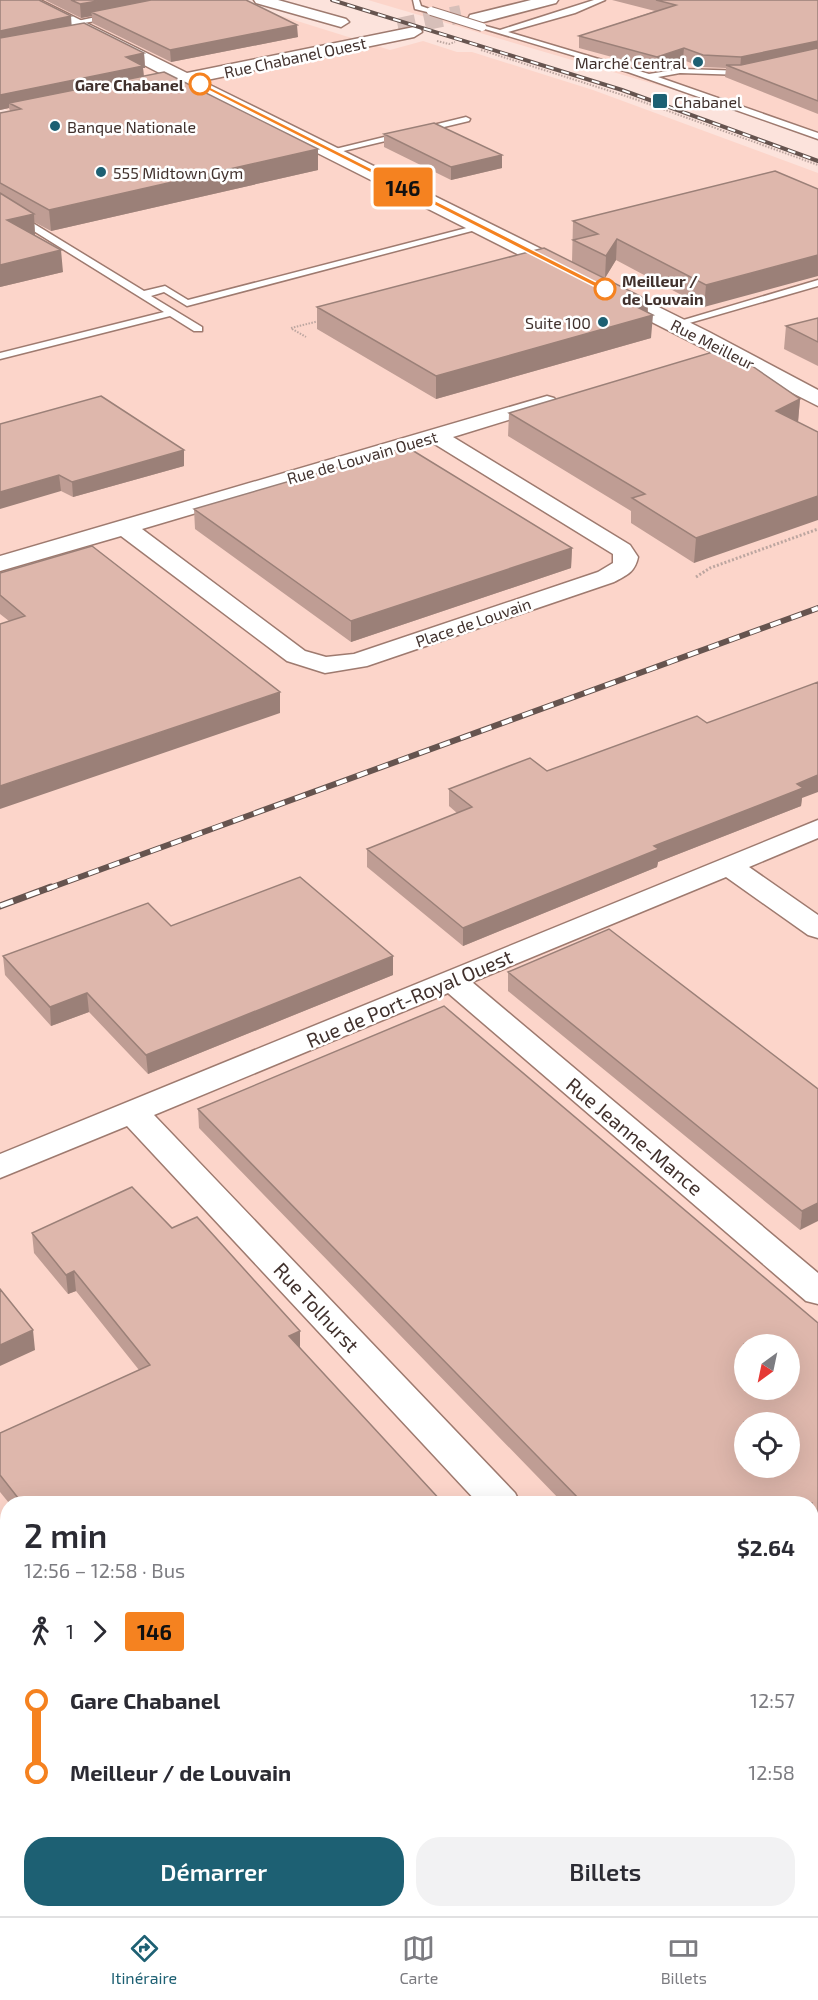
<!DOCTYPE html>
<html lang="fr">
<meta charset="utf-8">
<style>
:root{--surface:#fff;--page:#f2f2f3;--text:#2b2b33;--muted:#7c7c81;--line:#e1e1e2;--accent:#1d6073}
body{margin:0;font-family:"Exo 2",sans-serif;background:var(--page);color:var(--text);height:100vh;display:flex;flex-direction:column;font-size:22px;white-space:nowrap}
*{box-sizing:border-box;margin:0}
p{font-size:20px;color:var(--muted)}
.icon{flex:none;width:33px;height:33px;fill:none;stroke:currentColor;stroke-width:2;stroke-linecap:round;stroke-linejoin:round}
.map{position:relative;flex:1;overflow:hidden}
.sheet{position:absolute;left:0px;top:1496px;width:819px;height:422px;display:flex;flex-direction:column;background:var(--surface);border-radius:24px 24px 0 0;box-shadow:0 6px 24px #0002}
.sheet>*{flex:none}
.badge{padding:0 12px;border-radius:4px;font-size:21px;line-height:39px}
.needle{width:39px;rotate:213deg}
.controls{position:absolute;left:734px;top:1334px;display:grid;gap:12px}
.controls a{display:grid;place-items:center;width:66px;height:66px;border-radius:50%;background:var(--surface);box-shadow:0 6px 24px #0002;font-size:30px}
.map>.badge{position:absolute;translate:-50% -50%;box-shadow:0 0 0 3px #fff}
.legs{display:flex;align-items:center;gap:9px;height:66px;padding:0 24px;font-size:20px}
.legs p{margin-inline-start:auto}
.overview{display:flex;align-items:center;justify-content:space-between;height:102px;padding:0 24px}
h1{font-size:33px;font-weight:600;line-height:45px}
.primary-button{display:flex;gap:12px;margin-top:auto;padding:12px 24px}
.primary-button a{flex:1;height:69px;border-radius:24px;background:var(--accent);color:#fff;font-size:24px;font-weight:600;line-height:69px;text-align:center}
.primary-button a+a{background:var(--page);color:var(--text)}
ul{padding:0 24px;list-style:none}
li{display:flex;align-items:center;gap:21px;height:72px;font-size:22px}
li i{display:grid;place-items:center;width:9px;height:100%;margin:0 8px;background:currentColor}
li i::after{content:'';width:15px;height:15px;margin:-8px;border:4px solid;border-radius:50%;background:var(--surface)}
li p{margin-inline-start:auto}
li:first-child i{background:linear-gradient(#0000 50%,currentColor 0)}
li:last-child i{background:linear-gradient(currentColor 50%,#0000 0)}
.tab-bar{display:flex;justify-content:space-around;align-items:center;height:84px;border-top:2px solid var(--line);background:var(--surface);font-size:16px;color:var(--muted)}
.tab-bar a{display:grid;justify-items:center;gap:3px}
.tab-bar .active{color:var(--accent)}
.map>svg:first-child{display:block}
.built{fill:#fcd5ca;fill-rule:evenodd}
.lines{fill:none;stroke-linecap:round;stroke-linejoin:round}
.secondary-tunnel{stroke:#d7bfb9;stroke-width:18;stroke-dasharray:18 9;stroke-linecap:butt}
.lane-casing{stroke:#9e7a6f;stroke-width:3}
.street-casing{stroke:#9e7a6f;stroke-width:3}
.secondary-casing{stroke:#9e7a6f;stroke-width:3}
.path-far1{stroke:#bca6a0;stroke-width:2;stroke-dasharray:1.5 1.5;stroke-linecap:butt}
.path{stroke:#bca6a0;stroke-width:3;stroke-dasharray:2 2;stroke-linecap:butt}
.lane{fill:#fff;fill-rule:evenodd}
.street{fill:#fff;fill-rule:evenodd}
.secondary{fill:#fff;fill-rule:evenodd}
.rail-far2-casing{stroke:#66544f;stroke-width:4}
.rail-far1-casing{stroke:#66544f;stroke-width:6}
.rail-casing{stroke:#66544f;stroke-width:7}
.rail-far2{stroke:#fff;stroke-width:2;stroke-dasharray:8;stroke-linecap:butt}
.rail-far1{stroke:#fff;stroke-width:4;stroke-dasharray:11;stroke-linecap:butt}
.rail{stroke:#fff;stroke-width:4.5;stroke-dasharray:14;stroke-linecap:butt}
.lane-bridge-casing{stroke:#9e7a6f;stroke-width:10;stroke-linecap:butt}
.lane-bridge{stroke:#fff;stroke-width:8}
.wall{fill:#bf9d94}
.shaded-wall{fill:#9b8078}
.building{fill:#deb7ac;stroke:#9b8078;stroke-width:1.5;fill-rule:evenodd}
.line-1{fill:#f58220;stroke:#fff;stroke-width:1.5}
.poi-dot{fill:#1d6073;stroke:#fff;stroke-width:2}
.stop-1-dot{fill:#fff;stroke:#f58220;stroke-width:3}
.labels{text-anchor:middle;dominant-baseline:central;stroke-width:5;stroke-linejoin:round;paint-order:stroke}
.far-street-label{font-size:16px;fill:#41312d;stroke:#fff}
.far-poi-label{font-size:16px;fill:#41312d;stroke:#fff;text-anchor:start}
.far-stop-label{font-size:16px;font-weight:bold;fill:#41312d;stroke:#fff;text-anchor:end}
.street-label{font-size:20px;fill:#41312d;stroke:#fff}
</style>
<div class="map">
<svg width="818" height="1916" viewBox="0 0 818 1916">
<rect width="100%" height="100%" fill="#fce3dc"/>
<path class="built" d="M 0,0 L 230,0 L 390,50 L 423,41 L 457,52 L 472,52 L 593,90 L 818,173 L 818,1916 L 0,1916 L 0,130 L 30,124 L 0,106 ZM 744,1344 L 789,1344 L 789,1389 L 744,1389 ZM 744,1422 L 789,1422 L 789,1467 L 744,1467 ZM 8,1503 L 812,1503 L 812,1910 L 8,1910 Z
M 368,0 L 818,0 L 818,140 L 688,94 Z"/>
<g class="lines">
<path class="secondary-tunnel" d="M 398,27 L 461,14"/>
<defs>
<path id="lane" d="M 413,0 L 419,0 L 421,6 L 435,11 L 431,13 L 415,9 Z
M 594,0 L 605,0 L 575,13 L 508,32 L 649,74 L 680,69 L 747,71 L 747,75 L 744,75 L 680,73 L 658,77 L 818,133 L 818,139 L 628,72 L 478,27 L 482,25 L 500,30 Z
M 110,14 L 113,18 L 72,25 L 68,23 Z
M 466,117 L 470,119 L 469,121 L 331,154 L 327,151 Z
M 0,203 L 144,291 L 165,286 L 188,300 L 482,224 L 487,227 L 187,306 L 164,292 L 151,296 L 202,327 L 202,331 L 194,331 L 170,316 L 0,359 L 0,353 L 164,312 L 0,210 Z
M 818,280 L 818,286 L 679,326 L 670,324 Z"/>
<path id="street" d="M 254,0 L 278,0 L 346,19 L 349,22 L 341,27 L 256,3 Z
M 547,396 L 554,398 L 558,402 L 554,406 L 453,437 L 630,545 L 638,557 C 635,572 627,575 614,582 L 367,666 L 325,673 L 287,661 L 121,536 L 0,571 L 0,556 ZM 433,443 L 613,554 L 613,563 L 598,572 L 354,654 L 326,657 L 305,651 L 142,529 Z
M 818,820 L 818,838 L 749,867 L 818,915 L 818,938 L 808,935 L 726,877 L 472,982 L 818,1273 L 818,1304 L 806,1301 L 448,993 L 154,1115 L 515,1493 L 520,1503 L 478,1503 L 127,1126 L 0,1178 L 0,1154 Z
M 0,1555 L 8,1558 L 8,1596 L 0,1594 Z
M 812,1814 L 818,1816 L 818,1858 L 812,1856 Z
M 221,1910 L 269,1910 L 272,1916 L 224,1916 Z"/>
<path id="secondary" d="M 19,0 L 40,0 L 187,73 L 414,27 L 420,28 L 422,32 L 414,37 L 202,81 L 709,332 L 818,390 L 818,406 L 183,85 L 175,84 L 173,80 Z
M 531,0 L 558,0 L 556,3 L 476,24 L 468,19 L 470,15 Z"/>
</defs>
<use href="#lane" class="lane-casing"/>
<use href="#street" class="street-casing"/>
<use href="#secondary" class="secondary-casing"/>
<path class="path-far1" d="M 437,41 L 449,44 L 455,42
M 481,50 L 632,98 L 818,165
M 291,328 L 319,321
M 292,329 L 306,337"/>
<path class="path" d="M 696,577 L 710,568 L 818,529"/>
<use href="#lane" class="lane"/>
<use href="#street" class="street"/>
<use href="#secondary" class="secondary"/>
<defs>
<path id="rail-far2" d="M 332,0 L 622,90 L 818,161"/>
<path id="rail-far1" d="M 47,889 L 818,608"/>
<path id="rail" d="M 0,906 L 51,887"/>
</defs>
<use href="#rail-far2" class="rail-far2-casing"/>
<use href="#rail-far1" class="rail-far1-casing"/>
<use href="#rail" class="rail-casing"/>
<use href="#rail-far2" class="rail-far2"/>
<use href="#rail-far1" class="rail-far1"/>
<use href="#rail" class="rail"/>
<defs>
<path id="lane-bridge" d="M 431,11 L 482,27"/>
</defs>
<use href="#lane-bridge" class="lane-bridge-casing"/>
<use href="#lane-bridge" class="lane-bridge"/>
</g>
<path class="wall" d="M 0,0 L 71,16 L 71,25 L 144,53 L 145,68 L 143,68 L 144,76 L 318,149 L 318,170 L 51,231 L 34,222 L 35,235 L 34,235 L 63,272 L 0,287 L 0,113 L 10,111 L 9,108 L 0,110 Z
M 45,0 L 246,0 L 298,37 L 171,62 L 92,23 L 92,16 L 81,18 Z
M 612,0 L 818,0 L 818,114 L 725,77 L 726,68 L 702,67 L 683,60 L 656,69 L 579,48 L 579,36 L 655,11 Z
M 384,134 L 502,155 L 502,168 L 451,180 L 384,147 Z
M 775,171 L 704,307 L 616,260 L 605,278 L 572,262 L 573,221 Z
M 648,300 L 648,312 L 651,338 L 436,399 L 317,329 L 317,307 Z
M 818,318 L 818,366 L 784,349 L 786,326 Z
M 800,399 L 798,422 L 694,563 L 631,523 L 631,511 L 508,436 L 509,413 Z
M 0,424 L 184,466 L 73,497 L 61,491 Z
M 194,509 L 572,548 L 571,568 L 351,642 L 195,529 Z
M 0,573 L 280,713 L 9,621 L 0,614 Z
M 547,771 L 802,798 L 801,806 L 658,862 L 657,867 L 463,946 L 367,867 L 367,849 L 457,813 L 449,806 L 449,789 Z
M 171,926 L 393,975 L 148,1074 L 89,1012 L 51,1026 L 5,975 L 3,956 Z
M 508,972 L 818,1089 L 800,1230 L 508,991 Z
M 198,1109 L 818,1323 L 818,1766 L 812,1759 L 812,1503 L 563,1503 L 199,1128 Z
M 172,1228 L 300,1331 L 300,1349 L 443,1503 L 9,1503 L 0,1492 L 0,1433 L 139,1370 L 76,1291 L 68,1294 L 34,1253 L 32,1233 Z
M 317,1910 L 812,1910 L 818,1916 L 322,1916 Z"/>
<path class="shaded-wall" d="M 103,0 L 171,0 L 91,12 L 92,16 L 81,18 L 80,4 Z
M 71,16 L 72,30 L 0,46 L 0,31 Z
M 297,25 L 298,37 L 171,62 L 170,50 Z
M 818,41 L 818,53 L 740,69 L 741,57 Z
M 684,48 L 683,60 L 656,69 L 657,57 Z
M 144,53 L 145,68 L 143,68 L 144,80 L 9,103 L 9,108 L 0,110 L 0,95 L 126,57 Z
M 318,149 L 318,170 L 51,231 L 49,210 Z
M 502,155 L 502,168 L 451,180 L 451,167 Z
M 34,214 L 35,235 L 9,241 L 7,220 Z
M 617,239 L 616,260 L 605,278 L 606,256 Z
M 61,250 L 63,272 L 0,287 L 0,265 Z
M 818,255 L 818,276 L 704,307 L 706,285 Z
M 648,300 L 647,316 L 653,315 L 651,338 L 436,399 L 436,376 L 631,304 Z
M 800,399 L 798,422 L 776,411 Z
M 184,450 L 184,466 L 73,497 L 72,482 Z
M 59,475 L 61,491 L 0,509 L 0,492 Z
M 818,496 L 818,520 L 694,563 L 696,538 Z
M 572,548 L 571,568 L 351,642 L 351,621 Z
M 280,692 L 280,713 L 0,809 L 0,786 Z
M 818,775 L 818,792 L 802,798 L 801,806 L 658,862 L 657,867 L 463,946 L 463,928 Z
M 393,956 L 393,975 L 148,1074 L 146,1055 Z
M 87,993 L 89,1012 L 51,1026 L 50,1007 Z
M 818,1203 L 818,1221 L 800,1230 L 802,1211 Z
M 74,1271 L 76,1291 L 68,1294 L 66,1275 Z
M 33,1330 L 35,1350 L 0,1366 L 0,1345 Z
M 300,1331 L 300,1351 L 289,1336 Z"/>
<path class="building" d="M 0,0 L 39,0 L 71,16 L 0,31 Z
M 71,0 L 103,0 L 80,4 Z
M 151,0 L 246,0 L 297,25 L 170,50 L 91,12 Z
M 656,0 L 818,0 L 818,41 L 741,57 L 703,55 L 684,48 L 657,57 L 579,36 L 676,5 Z
M 84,23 L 144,53 L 126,57 L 143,66 L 0,95 L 0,38 Z
M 818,48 L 818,101 L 726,65 L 741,65 Z
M 164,72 L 318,149 L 49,210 L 0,183 L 0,113 L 21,109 L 9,103 Z
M 434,123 L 502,155 L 451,167 L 384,134 Z
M 775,171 L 818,189 L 818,255 L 706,285 L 617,239 L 606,256 L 573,240 L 598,234 L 573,221 Z
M 0,193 L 34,214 L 7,220 L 61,250 L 0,265 Z
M 544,248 L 648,300 L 631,304 L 653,315 L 436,376 L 317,307 Z
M 818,318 L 818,342 L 786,326 Z
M 726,348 L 800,399 L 776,411 L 818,432 L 818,496 L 696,538 L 632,498 L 645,494 L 509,413 Z
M 101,396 L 184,450 L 72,482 L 59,475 L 0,492 L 0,424 Z
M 407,447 L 572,548 L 351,621 L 194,509 Z
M 92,546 L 280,692 L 0,786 L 0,624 L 25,616 L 0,595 L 0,573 Z
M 818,682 L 818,775 L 797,784 L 803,788 L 654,846 L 659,849 L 463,928 L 367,849 L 472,807 L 449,789 L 530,758 L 547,771 L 697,716 L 707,723 Z
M 300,877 L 393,956 L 146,1055 L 87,993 L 50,1007 L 3,956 L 148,903 L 171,926 Z
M 609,929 L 818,1089 L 818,1203 L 802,1211 L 508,972 Z
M 444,1006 L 818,1323 L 818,1742 L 812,1736 L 812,1503 L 583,1503 L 198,1109 ZM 744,1344 L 789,1344 L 789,1389 L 744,1389 ZM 744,1422 L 789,1422 L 789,1467 L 744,1467 Z
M 132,1187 L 172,1228 L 197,1217 L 300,1331 L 289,1336 L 443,1503 L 22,1503 L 0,1475 L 0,1433 L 150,1365 L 74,1271 L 66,1275 L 32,1233 Z
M 0,1289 L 33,1330 L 0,1345 Z
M 8,1674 L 8,1910 L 183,1910 L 187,1916 L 0,1916 L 0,1678 Z
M 812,1892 L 818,1899 L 818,1916 L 336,1916 L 332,1910 L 812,1910 Z"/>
<path class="line-1" d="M 200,82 L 608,288 L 609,289 L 603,291 L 198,85 Z"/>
<g class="poi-dot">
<circle cx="698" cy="62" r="6"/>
<rect x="652" y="93" width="16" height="16" rx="3"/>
<circle cx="55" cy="126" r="6"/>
<circle cx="101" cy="172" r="6"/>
<circle cx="603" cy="322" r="6"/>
</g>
<g class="stop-1-dot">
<circle cx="200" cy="84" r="10"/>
<circle cx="605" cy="289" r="10"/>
</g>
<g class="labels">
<g class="far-street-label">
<text transform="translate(295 57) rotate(-12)">Rue Chabanel Ouest</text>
<text transform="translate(713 344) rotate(27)">Rue Meilleur</text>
<text transform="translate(362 457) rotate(-16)">Rue de Louvain Ouest</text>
<text transform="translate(473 622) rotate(-19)">Place de Louvain</text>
</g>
<g class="far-poi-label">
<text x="686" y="62" text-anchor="end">Marché Central</text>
<text x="674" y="101">Chabanel</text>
<text x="67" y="126">Banque Nationale</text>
<text x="113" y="172">555 Midtown Gym</text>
<text x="591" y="322" text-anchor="end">Suite 100</text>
</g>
<g class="far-stop-label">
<text x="184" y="84">Gare Chabanel</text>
<text x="622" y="280" text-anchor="start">Meilleur /<tspan x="622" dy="18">de Louvain</tspan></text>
</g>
<g class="street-label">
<text transform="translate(409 998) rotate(-23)">Rue de Port-Royal Ouest</text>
<text transform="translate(635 1136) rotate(40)">Rue Jeanne-Mance</text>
<text transform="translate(317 1307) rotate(47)">Rue Tolhurst</text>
</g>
</g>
</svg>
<div class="controls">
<a><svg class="needle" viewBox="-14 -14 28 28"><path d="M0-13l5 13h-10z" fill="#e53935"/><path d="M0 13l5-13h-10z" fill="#7c7c81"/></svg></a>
<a><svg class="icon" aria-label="locate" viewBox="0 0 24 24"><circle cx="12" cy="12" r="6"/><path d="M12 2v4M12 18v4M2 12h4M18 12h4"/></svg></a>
</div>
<b class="badge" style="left:403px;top:187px;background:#f58220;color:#111">146</b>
<section class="sheet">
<div class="overview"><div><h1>2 min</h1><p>12:56 – 12:58 · Bus</p></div><b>$2.64</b></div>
<div class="legs"><svg class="icon" aria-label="walk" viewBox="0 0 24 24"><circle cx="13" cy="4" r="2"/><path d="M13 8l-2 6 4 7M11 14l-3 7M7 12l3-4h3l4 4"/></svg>1<svg class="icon" aria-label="forward" viewBox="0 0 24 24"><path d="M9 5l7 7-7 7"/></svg><b class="badge" style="background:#f58220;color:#111">146</b></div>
<ul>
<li><i style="color:#f58220"></i><b>Gare Chabanel</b><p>12:57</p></li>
<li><i style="color:#f58220"></i><b>Meilleur / de Louvain</b><p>12:58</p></li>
</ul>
<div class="primary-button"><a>Démarrer</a><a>Billets</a></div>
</section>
</div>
<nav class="tab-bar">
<a class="active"><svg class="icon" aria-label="directions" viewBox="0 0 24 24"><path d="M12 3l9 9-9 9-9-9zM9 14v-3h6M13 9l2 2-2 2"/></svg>Itinéraire</a>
<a><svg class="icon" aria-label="map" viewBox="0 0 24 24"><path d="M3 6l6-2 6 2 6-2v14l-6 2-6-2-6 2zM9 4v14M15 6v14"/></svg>Carte</a>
<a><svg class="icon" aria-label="tickets" viewBox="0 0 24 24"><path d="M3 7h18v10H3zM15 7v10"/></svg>Billets</a>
</nav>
